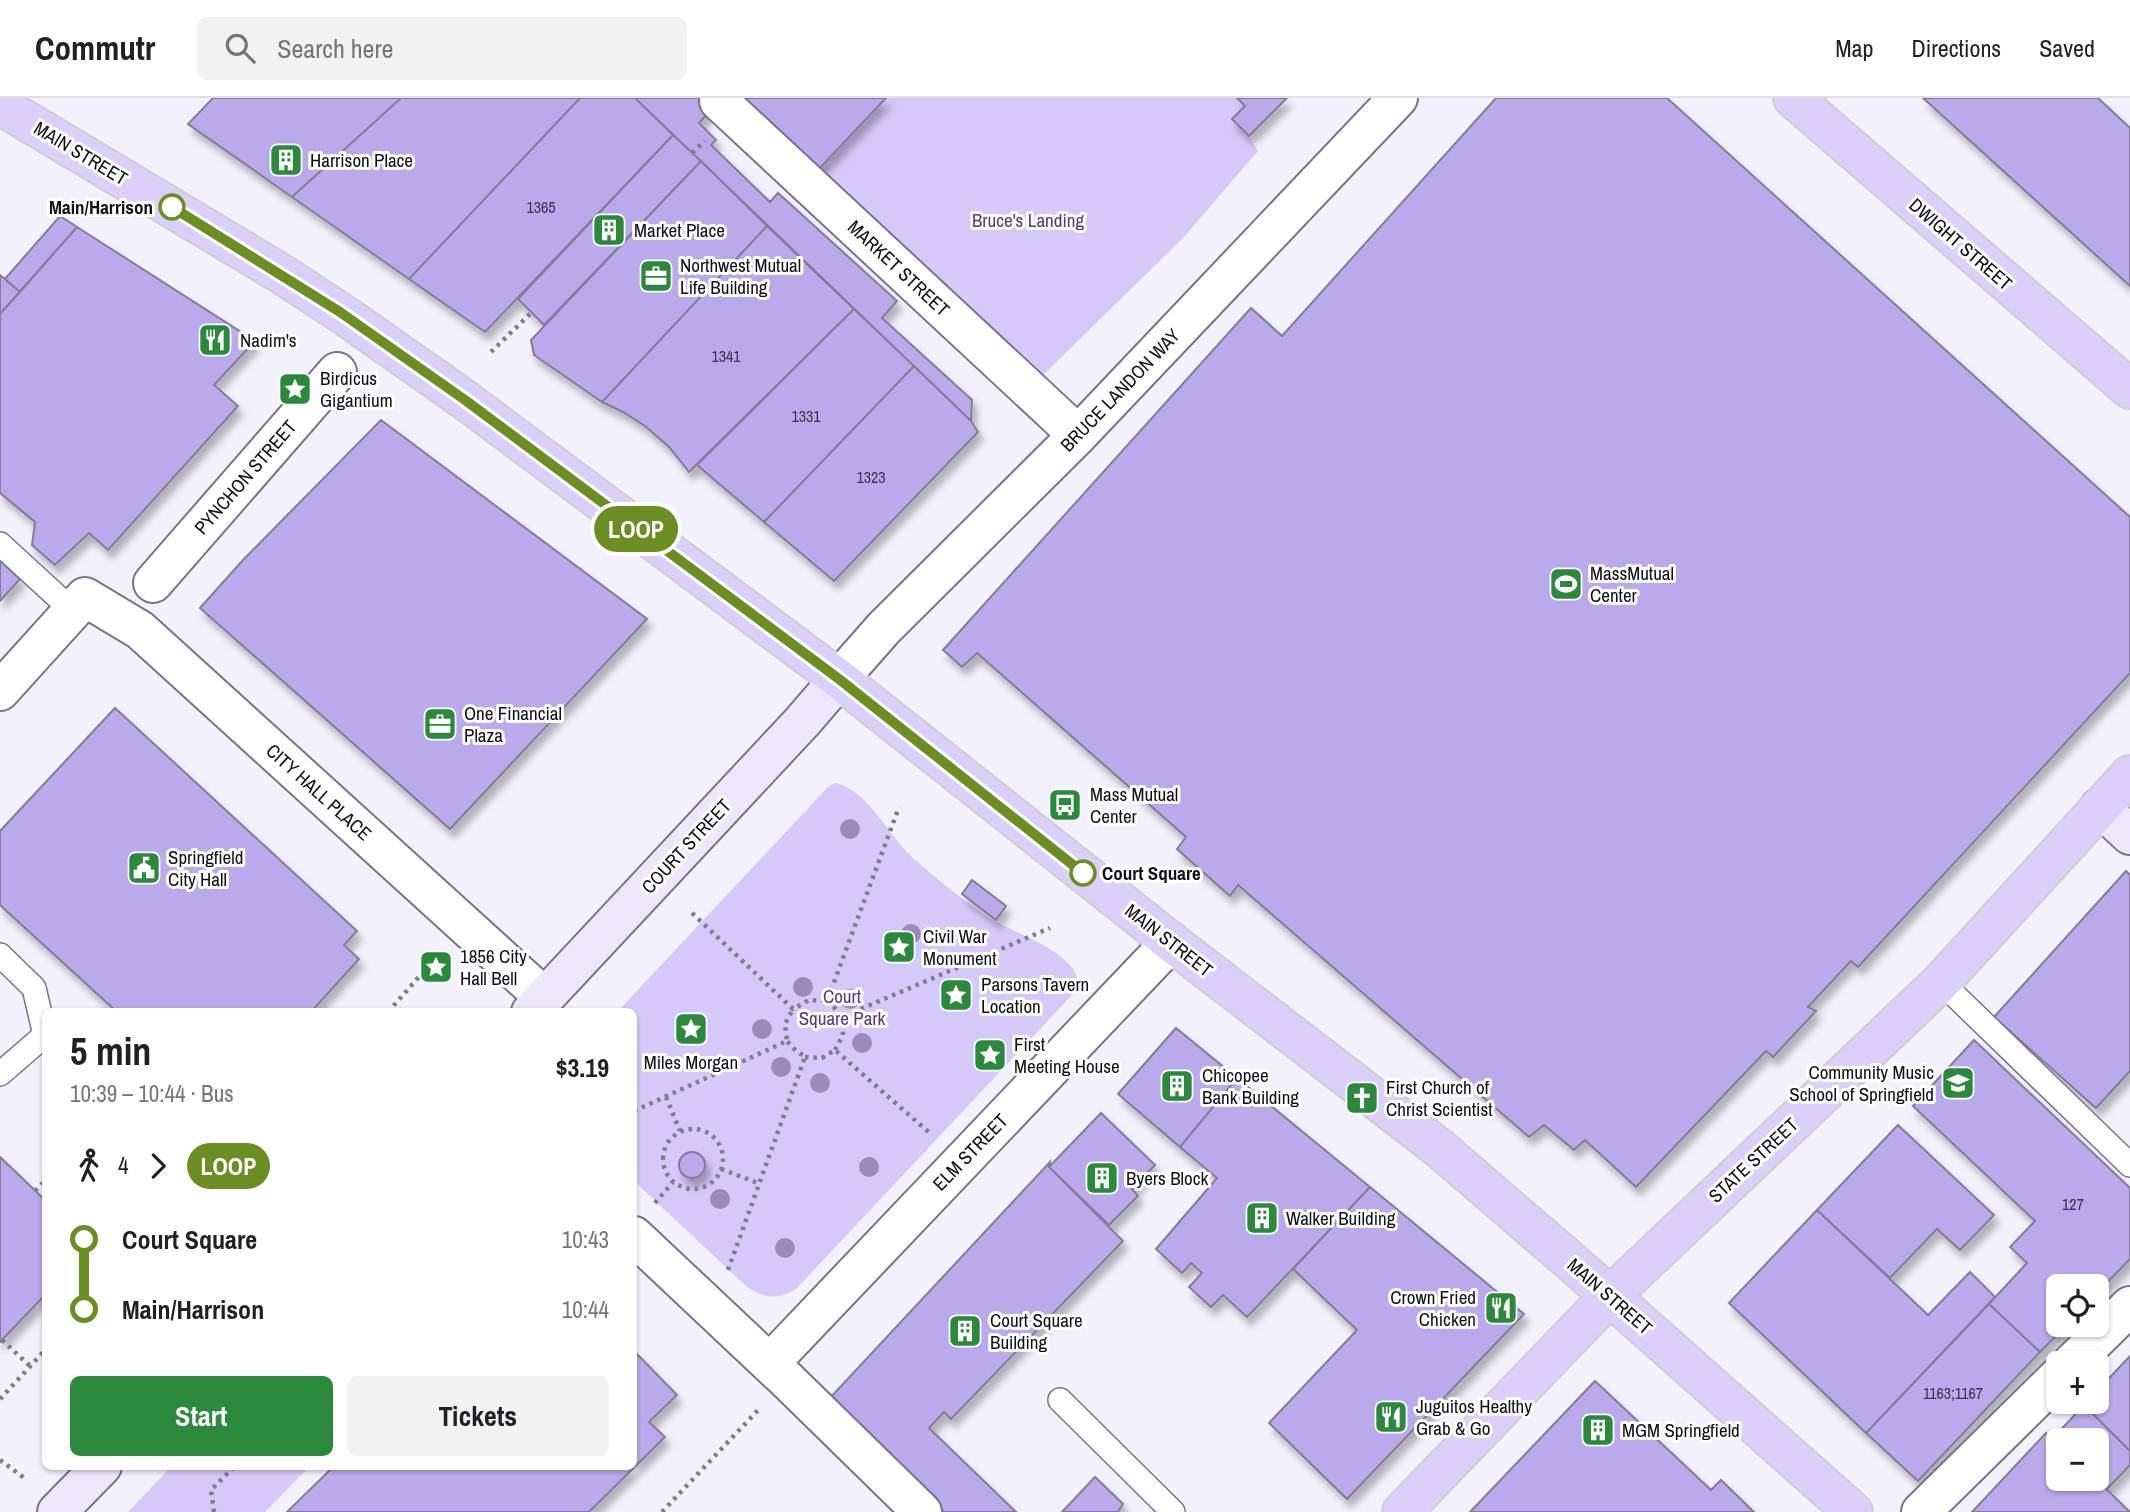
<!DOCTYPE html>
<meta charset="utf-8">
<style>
:root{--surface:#fff;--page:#f2f2f2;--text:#202124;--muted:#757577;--line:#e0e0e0;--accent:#2b893b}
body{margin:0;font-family:"Archivo Narrow",sans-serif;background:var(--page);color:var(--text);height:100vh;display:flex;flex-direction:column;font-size:26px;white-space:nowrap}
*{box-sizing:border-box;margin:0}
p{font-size:23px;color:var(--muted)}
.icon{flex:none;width:38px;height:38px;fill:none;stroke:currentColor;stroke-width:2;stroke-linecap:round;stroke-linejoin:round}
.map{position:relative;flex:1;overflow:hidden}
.sheet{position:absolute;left:42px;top:910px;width:595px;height:462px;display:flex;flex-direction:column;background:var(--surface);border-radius:10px;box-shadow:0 2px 5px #0004}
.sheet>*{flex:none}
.badge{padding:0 14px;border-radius:23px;font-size:24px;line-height:46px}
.tools{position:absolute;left:2046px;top:1176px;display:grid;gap:14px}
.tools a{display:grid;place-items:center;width:63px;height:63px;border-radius:10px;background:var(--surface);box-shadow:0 2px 5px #0004;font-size:35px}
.map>.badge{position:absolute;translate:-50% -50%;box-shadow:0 0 0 4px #fff}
.legs{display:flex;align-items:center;gap:10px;height:77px;padding:0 28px;font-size:23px}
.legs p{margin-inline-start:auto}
.overview{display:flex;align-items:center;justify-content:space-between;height:119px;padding:0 28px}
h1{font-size:38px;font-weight:800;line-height:52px}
.primary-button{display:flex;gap:14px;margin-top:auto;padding:14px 28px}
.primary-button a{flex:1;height:80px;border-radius:10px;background:var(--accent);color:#fff;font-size:28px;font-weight:800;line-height:80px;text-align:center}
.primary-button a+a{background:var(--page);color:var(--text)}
ul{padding:0 28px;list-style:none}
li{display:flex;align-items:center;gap:24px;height:70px;font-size:26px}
li i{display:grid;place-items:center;width:10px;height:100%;margin:0 9px;background:currentColor}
li i::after{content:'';width:18px;height:18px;margin:-9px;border:5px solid;border-radius:50%;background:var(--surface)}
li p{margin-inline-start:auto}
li:first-child i{background:linear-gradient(#0000 50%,currentColor 0)}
li:last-child i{background:linear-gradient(currentColor 50%,#0000 0)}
header{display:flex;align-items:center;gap:42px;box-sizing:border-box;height:98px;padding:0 35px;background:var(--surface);border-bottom:2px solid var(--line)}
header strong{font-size:33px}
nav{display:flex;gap:38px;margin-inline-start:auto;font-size:24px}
.search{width:490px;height:63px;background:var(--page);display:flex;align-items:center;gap:18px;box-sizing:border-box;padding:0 24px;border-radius:10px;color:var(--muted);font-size:26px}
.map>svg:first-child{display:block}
.green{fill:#d5c9fa}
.building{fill:#baa9eb;stroke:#837d95;stroke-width:2;filter:url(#shadow)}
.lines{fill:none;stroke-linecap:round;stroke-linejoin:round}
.lane-casing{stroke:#79738b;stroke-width:26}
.street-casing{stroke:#79738b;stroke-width:42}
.secondary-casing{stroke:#79738b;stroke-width:42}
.primary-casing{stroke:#cfcfd0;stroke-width:42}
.path{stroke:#807e87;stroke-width:4.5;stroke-dasharray:3.5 5;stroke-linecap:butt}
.lane{stroke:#fff;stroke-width:23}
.street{stroke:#fff;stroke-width:38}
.secondary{stroke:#ede7fc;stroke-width:38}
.primary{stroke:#dad0f9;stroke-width:38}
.tree{fill:#9b8bbb}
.line-1-casing{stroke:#fff;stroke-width:16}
.line-1{stroke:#6b8e23;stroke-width:10}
.stop-1-dot{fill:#fff;stroke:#6b8e23;stroke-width:3.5}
.labels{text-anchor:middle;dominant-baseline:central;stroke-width:6;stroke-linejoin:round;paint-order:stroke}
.number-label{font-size:16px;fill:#3a354b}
.street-label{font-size:19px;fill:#100e16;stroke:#fff}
.poi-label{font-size:19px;fill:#100e16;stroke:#fff;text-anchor:start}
.stop-label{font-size:19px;font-weight:bold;fill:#100e16;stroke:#fff;text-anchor:end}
.park-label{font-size:19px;fill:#533885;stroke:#fff}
</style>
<header>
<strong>Commutr</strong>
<div class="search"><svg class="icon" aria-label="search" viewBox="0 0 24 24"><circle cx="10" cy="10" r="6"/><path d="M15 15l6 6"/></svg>Search here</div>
<nav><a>Map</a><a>Directions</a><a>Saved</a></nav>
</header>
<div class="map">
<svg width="2130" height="1414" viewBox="0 0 2130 1414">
<defs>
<filter id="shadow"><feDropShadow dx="4.5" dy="8" stdDeviation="3.5" flood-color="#0004"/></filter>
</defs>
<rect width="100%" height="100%" fill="#f3f1fc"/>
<path class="green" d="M 886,0 L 1237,0 L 1245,8 L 1232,22 L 1249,38 L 1258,53 L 1184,139 L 1029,291 L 816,74 Z
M 835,685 C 866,690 890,739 912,759 C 934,779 963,802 988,819 C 1009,834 1100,861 1072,897 L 797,1190 C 779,1202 765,1201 747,1189 L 634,1083 L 634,914 L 618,913 L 828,689 Z
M 171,1369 L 171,1368 L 309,1369 L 265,1414 L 128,1414 Z"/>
<path class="building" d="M 213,0 L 401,0 L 292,99 L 188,26 Z
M 401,0 L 580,0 L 409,181 L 292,99 Z
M 580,0 L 635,0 L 673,37 L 485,234 L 409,181 Z
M 635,0 L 722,0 L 699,25 L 716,42 L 711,47 L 770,104 L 778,95 L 897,203 L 882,220 L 972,302 L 971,323 Z
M 739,0 L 886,0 L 816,74 Z
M 1237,0 L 1287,0 L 1249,38 L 1232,21 L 1245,8 Z
M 1496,0 L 1667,0 L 2130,419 L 2130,575 L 1858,869 L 1851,863 L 1808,909 L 1816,913 L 1773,959 L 1766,953 L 1636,1089 L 1585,1042 L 1574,1052 L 1544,1027 L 1529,1039 L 1238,787 L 1230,798 L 1177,751 L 1186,739 L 977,555 L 962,569 L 943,552 L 1251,210 L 1282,238 Z
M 1923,0 L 2098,0 L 2130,30 L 2130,188 Z
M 673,37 L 701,63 L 544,227 L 518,201 Z
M 701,63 L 767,128 L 602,304 L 534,257 L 531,242 Z
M 60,118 L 77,129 L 20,194 L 5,181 Z
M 767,128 L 854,211 L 689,374 L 669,349 L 645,328 L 623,314 L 602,304 Z
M 77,129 L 255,243 L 214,287 L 238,308 L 108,452 L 89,435 L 55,467 L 32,447 L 35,424 L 0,395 L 0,216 Z
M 0,177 L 20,194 L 0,216 Z
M 854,211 L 914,268 L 764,424 L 697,367 Z
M 914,268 L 971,323 L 978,334 L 834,483 L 764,424 Z
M 381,322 L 647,521 L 450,731 L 200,510 L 243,462 Z
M 0,462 L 20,481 L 0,503 Z
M 115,610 L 357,833 L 344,847 L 359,861 L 311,914 L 117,914 L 0,807 L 0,733 Z
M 2126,773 L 2130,777 L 2130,973 L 2096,1010 L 1994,919 Z
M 972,782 L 1006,808 L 996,822 L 962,796 Z
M 1176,930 L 1237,980 L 1180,1049 L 1118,996 Z
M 1974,942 L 2130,1090 L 2130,1161 L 2096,1196 L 2096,1188 L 2058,1188 L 2058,1227 L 2067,1227 L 2040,1254 L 1989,1206 L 2027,1165 L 2010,1149 L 2035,1123 L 1913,1008 Z
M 1237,980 L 1370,1089 L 1247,1219 L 1223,1197 L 1211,1209 L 1189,1189 L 1202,1175 L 1191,1165 L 1182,1175 L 1156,1151 L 1217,1080 L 1180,1049 Z
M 1101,1015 L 1155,1067 L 1132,1091 L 1138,1098 L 1109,1127 L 1049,1069 Z
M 1898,1027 L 1994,1117 L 1960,1152 L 1937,1131 L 1890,1180 L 1817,1112 Z
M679 1067a13 13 0 1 1 26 0a13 13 0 1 1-26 0Z
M 0,1059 L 46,1103 L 46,1196 L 0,1244 Z
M 1050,1064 L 1049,1069 L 1123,1143 L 951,1321 L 944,1314 L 929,1330 L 1016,1414 L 944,1414 L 829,1301 Z
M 1370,1089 L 1524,1216 L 1347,1401 L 1269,1325 L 1357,1232 L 1293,1171 Z
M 1817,1112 L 1928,1217 L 1970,1174 L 1995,1199 L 1866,1335 L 1729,1205 Z
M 1989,1206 L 2040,1254 L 1918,1383 L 1866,1335 Z
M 634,1253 L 677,1297 L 649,1324 L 665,1339 L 589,1414 L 287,1414 L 334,1368 L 634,1368 Z
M 2130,1258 L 2130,1353 L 2084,1307 L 2087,1304 L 2096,1304 L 2096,1294 Z
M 1595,1283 L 1711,1392 L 1721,1382 L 1754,1414 L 1470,1414 Z
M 2084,1307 L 2130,1353 L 2130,1367 L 2107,1391 L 2096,1381 L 2096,1342 L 2058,1342 L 2058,1347 L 2052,1341 Z
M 2046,1335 L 2058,1347 L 2058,1381 L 2096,1381 L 2130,1414 L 1972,1414 Z
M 1095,1379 L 1123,1406 L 1118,1414 L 1062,1414 Z"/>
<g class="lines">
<defs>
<path id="lane" d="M 0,446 L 73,513
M 0,857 L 34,890 L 45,937 L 0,976
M 1941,884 L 2130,1067
M 1060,1302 L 1173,1414"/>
<path id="street" d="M 719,3 L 1078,337
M 153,485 L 337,274
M 839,581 L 884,530 L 1078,337 L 1398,0
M 0,593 L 85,499 L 140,532 L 544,899
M 634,1138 L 787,1282 L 922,1414
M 770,1265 L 1171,844
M 2072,1265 L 2130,1208
M 1921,1414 L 2058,1279"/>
<path id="secondary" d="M 2100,709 L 2130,737
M 531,914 L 802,624 L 839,581
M 57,1414 L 102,1368"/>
<path id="primary" d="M 1793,0 L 2130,291
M 0,7 L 280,175 L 347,219 L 465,302 L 839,581 L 1171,844 L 1439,1050 L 1576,1168 L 1853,1414
M 1402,1414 L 1610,1198 L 1941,884 L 2130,677"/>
</defs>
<use href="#lane" class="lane-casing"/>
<use href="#street" class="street-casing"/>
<use href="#secondary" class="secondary-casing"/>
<use href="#primary" class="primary-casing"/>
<path class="path" d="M 692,55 L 705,43
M 491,254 L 531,215
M 692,815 L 793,911 L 809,902 L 827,903 L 899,709
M 827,903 L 833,908 L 842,919 L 1050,830
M 388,914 L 425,872
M 835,952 L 843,937 L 842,919
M 805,959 L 822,960 L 835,952 L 932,1037
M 666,999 L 680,1033
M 634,1013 L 787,943 L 785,926 L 793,911
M663 1061a30 30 0 1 1 60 0a30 30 0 1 1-60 0Z
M 721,1071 L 758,1085
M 35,1093 L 46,1082
M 655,1105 L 673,1084
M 728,1172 L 805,959 L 793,950 L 787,943
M 2,1242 L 30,1268
M 0,1301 L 46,1251
M 0,1362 L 27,1382
M 214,1414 L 211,1392 L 235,1368
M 662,1414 L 760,1310"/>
<use href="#lane" class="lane"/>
<use href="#street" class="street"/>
<use href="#secondary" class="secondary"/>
<use href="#primary" class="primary"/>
</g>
<g class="tree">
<circle cx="850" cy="731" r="10"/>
<circle cx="911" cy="836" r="10"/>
<circle cx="803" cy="889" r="10"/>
<circle cx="850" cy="901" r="10"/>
<circle cx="762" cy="931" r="10"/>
<circle cx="862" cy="945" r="10"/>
<circle cx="781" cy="969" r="10"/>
<circle cx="820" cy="985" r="10"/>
<circle cx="869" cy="1069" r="10"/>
<circle cx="720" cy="1101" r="10"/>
<circle cx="785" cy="1150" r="10"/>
</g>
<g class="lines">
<defs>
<path id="line-1" d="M 172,109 L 340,214 L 465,302 L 839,581 L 1083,775"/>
</defs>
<use href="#line-1" class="line-1-casing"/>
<use href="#line-1" class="line-1"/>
</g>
<defs>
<symbol id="building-square" viewBox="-11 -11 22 22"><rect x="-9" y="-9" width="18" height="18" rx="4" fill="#2b893b" stroke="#fff"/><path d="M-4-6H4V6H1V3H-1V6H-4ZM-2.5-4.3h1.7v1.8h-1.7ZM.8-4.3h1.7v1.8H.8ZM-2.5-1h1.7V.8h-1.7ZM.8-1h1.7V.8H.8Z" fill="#fff"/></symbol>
<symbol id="office-square" viewBox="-11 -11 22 22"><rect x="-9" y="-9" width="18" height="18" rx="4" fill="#2b893b" stroke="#fff"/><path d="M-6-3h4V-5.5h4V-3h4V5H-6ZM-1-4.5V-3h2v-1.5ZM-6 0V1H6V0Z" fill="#fff"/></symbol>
<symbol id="restaurant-square" viewBox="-11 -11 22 22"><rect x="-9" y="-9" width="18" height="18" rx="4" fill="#2b893b" stroke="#fff"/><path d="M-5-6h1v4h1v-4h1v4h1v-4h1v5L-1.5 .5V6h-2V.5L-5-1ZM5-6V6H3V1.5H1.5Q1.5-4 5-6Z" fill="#fff"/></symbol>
<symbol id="sight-square" viewBox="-11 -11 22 22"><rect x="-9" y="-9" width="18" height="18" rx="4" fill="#2b893b" stroke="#fff"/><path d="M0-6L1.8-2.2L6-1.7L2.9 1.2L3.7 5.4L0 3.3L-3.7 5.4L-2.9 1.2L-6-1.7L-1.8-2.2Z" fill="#fff"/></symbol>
<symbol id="stadium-square" viewBox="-11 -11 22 22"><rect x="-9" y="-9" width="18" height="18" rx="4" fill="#2b893b" stroke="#fff"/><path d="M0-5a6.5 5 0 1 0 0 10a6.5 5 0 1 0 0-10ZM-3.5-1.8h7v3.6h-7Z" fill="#fff"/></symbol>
<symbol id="bus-square" viewBox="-11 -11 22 22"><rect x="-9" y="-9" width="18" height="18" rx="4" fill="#2b893b" stroke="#fff"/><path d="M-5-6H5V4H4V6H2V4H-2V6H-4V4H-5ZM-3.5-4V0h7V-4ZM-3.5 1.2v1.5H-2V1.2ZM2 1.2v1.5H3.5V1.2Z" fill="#fff"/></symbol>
<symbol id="civic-square" viewBox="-11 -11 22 22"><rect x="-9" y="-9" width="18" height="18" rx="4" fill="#2b893b" stroke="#fff"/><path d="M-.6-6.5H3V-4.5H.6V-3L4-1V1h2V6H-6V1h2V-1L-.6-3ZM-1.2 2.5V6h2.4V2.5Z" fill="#fff"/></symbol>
<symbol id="school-square" viewBox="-11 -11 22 22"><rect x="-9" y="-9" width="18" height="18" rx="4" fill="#2b893b" stroke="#fff"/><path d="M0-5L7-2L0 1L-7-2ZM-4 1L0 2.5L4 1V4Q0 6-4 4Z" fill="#fff"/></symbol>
<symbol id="church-square" viewBox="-11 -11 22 22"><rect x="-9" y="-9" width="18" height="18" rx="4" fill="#2b893b" stroke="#fff"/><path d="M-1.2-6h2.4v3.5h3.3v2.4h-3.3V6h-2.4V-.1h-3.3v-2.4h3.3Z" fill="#fff"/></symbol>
</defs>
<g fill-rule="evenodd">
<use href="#building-square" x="267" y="43" width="38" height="38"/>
<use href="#building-square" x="590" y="113" width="38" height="38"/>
<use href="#office-square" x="637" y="159" width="38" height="38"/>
<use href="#restaurant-square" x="196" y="223" width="38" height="38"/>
<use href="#sight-square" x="276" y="272" width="38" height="38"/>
<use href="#stadium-square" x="1547" y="467" width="38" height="38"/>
<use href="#office-square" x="421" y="607" width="38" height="38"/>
<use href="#bus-square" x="1046" y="688" width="38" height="38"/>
<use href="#civic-square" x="125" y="751" width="38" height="38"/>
<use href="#sight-square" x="880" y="830" width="38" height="38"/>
<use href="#sight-square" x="417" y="850" width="38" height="38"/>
<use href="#sight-square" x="937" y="878" width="38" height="38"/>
<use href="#sight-square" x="672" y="912" width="38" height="38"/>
<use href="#sight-square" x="971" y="938" width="38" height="38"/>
<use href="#school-square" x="1939" y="966" width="38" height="38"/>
<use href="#building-square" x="1158" y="969" width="38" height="38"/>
<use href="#church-square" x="1343" y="981" width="38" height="38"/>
<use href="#building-square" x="1083" y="1061" width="38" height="38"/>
<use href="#building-square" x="1243" y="1101" width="38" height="38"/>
<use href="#restaurant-square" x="1482" y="1191" width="38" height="38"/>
<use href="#building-square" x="946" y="1214" width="38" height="38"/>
<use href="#restaurant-square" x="1372" y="1300" width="38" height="38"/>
<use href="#building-square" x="1579" y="1313" width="38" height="38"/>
</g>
<g class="stop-1-dot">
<circle cx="172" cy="109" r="12"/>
<circle cx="1083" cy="775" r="12"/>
</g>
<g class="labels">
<g class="number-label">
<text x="541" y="109">1365</text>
<text x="726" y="258">1341</text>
<text x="806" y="318">1331</text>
<text x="871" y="379">1323</text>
<text x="2073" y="1106">127</text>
<text x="1953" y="1295">1163;1167</text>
</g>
<g class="street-label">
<text transform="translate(81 55) rotate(31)">MAIN STREET</text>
<text transform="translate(1961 146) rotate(41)">DWIGHT STREET</text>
<text transform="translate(899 170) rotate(43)">MARKET STREET</text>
<text transform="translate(1120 292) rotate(-46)">BRUCE LANDON WAY</text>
<text transform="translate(245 379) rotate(-49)">PYNCHON STREET</text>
<text transform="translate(319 694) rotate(42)">CITY HALL PLACE</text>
<text transform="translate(686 748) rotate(-47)">COURT STREET</text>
<text transform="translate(1169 842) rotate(38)">MAIN STREET</text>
<text transform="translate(970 1054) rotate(-46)">ELM STREET</text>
<text transform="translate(1753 1062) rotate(-43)">STATE STREET</text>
<text transform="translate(1610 1198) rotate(41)">MAIN STREET</text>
</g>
<g class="poi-label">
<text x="310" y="62">Harrison Place</text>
<text x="634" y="132">Market Place</text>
<text x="680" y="167">Northwest Mutual<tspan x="680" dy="22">Life Building</tspan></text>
<text x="240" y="242">Nadim's</text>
<text x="320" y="280">Birdicus<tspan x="320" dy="22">Gigantium</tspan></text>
<text x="1590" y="475">MassMutual<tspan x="1590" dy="22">Center</tspan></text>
<text x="464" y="615">One Financial<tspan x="464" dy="22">Plaza</tspan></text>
<text x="1090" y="696">Mass Mutual<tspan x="1090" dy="22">Center</tspan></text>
<text x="168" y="759">Springfield<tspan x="168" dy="22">City Hall</tspan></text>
<text x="923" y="838">Civil War<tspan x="923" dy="22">Monument</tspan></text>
<text x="460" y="858">1856 City<tspan x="460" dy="22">Hall Bell</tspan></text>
<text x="981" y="886">Parsons Tavern<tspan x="981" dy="22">Location</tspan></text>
<text x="1014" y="946">First<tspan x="1014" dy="22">Meeting House</tspan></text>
<text x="691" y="964" text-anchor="middle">Miles Morgan</text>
<text x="1934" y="974" text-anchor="end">Community Music<tspan x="1934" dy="22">School of Springfield</tspan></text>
<text x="1202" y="977">Chicopee<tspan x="1202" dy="22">Bank Building</tspan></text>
<text x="1386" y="989">First Church of<tspan x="1386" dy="22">Christ Scientist</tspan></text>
<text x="1126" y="1080">Byers Block</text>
<text x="1286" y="1120">Walker Building</text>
<text x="1476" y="1199" text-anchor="end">Crown Fried<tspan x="1476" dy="22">Chicken</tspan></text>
<text x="990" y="1222">Court Square<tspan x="990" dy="22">Building</tspan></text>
<text x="1416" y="1308">Juguitos Healthy<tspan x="1416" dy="22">Grab &amp; Go</tspan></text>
<text x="1622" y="1332">MGM Springfield</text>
</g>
<g class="stop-label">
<text x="153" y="109">Main/Harrison</text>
<text x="1102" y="775" text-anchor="start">Court Square</text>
</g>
<g class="park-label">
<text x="1028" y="122">Bruce's Landing</text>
<text x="842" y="898">Court<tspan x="842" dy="22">Square Park</tspan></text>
</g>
</g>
</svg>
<div class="tools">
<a><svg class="icon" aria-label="locate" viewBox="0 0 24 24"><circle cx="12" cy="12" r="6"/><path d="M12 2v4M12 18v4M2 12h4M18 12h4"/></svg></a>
<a>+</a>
<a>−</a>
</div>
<b class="badge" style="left:636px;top:431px;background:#6b8e23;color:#fff">LOOP</b>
<section class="sheet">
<div class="overview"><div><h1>5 min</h1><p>10:39 – 10:44 · Bus</p></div><b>$3.19</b></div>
<div class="legs"><svg class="icon" aria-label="walk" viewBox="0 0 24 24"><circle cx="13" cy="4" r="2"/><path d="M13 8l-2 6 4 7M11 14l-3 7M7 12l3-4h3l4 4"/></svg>4<svg class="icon" aria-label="forward" viewBox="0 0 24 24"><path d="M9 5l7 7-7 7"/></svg><b class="badge" style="background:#6b8e23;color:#fff">LOOP</b></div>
<ul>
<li><i style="color:#6b8e23"></i><b>Court Square</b><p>10:43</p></li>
<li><i style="color:#6b8e23"></i><b>Main/Harrison</b><p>10:44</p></li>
</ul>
<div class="primary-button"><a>Start</a><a>Tickets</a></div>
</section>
</div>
